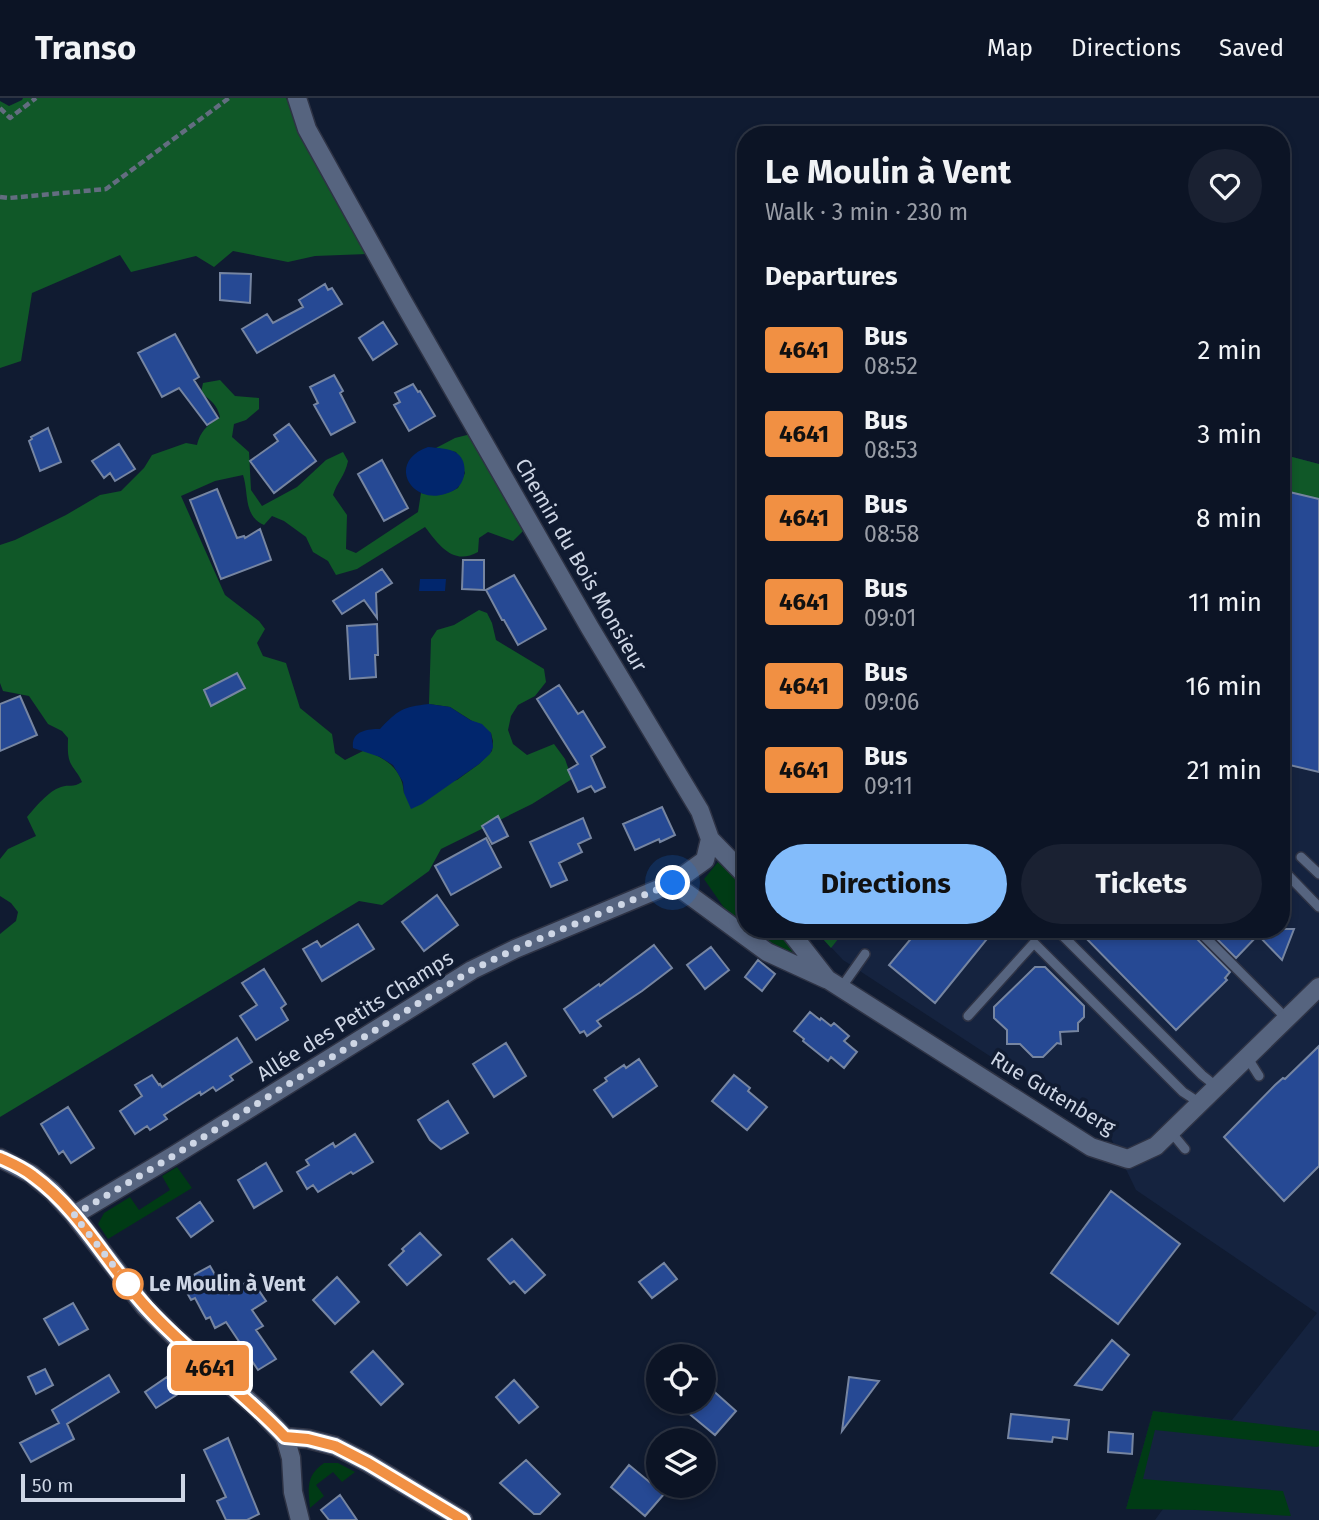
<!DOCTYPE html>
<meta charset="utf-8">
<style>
:root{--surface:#0c1425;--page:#1a2132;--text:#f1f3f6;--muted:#9a9ea7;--line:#2c3342;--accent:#83bcfb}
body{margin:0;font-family:"Fira Sans",sans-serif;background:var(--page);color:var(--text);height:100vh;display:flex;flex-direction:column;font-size:26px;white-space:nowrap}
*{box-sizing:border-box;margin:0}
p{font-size:23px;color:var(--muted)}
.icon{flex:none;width:38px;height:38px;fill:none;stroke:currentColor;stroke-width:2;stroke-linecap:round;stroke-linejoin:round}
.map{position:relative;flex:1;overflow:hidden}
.side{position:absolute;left:737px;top:28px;width:553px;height:812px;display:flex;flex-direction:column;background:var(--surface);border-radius:28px;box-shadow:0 4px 10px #0003,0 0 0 2px var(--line)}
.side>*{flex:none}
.badge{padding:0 14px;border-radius:5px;font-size:24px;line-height:46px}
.fabs{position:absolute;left:646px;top:1246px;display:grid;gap:14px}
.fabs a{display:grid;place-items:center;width:70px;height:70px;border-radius:50%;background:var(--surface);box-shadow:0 4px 10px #0003,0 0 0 2px var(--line);font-size:35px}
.scale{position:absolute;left:21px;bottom:18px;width:164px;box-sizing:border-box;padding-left:7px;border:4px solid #ced6e5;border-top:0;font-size:19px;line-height:24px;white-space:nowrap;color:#ced6e5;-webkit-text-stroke:5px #101b31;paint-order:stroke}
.you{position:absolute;width:35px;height:35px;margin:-18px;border:5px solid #fff;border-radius:50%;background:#1a73e8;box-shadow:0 0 0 10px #1a73e833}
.map>.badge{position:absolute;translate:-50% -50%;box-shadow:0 0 0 4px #fff}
h2{padding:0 28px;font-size:26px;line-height:63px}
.round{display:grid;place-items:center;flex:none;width:74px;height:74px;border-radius:37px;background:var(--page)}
.overview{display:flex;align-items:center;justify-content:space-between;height:119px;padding:0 28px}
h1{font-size:33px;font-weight:700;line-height:52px}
.action{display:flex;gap:14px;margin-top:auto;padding:14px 28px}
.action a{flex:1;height:80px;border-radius:42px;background:var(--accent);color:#111;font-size:28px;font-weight:700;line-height:80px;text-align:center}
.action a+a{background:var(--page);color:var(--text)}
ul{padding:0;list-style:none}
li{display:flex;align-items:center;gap:21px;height:84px;padding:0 28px}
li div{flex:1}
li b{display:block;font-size:26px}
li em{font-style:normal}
li .badge{min-width:77px;font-weight:700;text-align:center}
header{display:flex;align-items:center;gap:42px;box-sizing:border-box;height:98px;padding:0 35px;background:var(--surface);border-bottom:2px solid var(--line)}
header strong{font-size:33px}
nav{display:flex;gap:38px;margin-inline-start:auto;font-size:24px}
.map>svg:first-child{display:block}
.built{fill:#15233f}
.green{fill:#003b15}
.forest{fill:#105828}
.water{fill:#01266d}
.building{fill:#264994;stroke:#7685a1;stroke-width:2}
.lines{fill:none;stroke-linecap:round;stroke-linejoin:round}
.service-casing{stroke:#2e3345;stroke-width:12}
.minor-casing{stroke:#2e3345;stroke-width:21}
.path{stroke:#636d80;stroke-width:4.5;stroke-dasharray:7 3.5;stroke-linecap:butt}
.service{stroke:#56647f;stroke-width:9}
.minor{stroke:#56647f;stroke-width:18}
.line-casing{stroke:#fff;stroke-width:16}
.line{stroke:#f19043;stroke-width:10}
.walk{stroke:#ced6e5;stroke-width:7;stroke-dasharray:0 12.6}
.stop-dot{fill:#fff;stroke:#f19043;stroke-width:3.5}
.labels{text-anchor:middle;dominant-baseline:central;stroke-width:7;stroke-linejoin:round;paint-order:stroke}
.street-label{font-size:21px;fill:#ced6e5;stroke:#101b31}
.stop-label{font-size:21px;font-weight:bold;fill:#ced6e5;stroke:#101b31;text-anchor:start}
</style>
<header>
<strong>Transo</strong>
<nav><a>Map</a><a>Directions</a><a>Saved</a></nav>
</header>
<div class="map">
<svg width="1319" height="1422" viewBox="0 0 1319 1422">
<rect width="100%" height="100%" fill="#101b31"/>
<path class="built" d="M 1281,356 L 1319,366 L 1319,1422 L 1155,1422 L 1163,1411 L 1126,1411 L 1153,1313 L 1232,1322 L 1317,1215 L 1136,1092 L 1109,1036 L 843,862 L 814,831 L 1281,831 Z"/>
<path class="green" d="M 718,764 L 737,780 L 745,791 L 745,829 L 727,814 L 704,781 Z
M 749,831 L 780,831 L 800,855 L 796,861 L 766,845 Z
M 177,1069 L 192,1090 L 108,1141 L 98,1126 L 104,1115 L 130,1099 L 139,1112 L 170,1092 L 162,1078 Z
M 1153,1313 L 1319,1333 L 1319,1348 L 1317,1349 L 1155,1332 L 1143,1381 L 1283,1393 L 1291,1418 L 1196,1412 L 1126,1411 Z
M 324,1365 L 338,1365 L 355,1374 L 342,1384 L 333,1374 L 316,1387 L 324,1398 L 310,1410 C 308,1389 306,1378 324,1365 Z"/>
<path class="forest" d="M 23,0 L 286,0 L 351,130 L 367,156 L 315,158 L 288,164 L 233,153 L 214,169 L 196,158 L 131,174 L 120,157 L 32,195 L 21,263 L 0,270 L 0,3 L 9,8 L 22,2 Z
M 220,282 L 235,298 L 259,300 L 259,311 L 246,322 L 234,326 L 232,339 L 249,354 L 251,392 L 262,408 L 297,389 L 326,362 L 343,354 L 348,363 C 345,378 337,384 333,397 L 347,417 L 346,451 L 356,455 L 418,414 L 421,395 C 435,398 445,397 458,390 L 465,375 L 456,354 L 436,350 L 455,340 L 471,336 L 522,424 L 523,433 L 513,443 L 488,434 L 479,440 L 478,454 C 453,468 439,447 425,429 L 357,471 L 336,477 L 328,463 L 313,454 L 306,439 L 284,423 L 272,418 L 264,427 C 243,418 249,395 243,377 L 215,383 L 181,398 L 225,497 L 259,523 L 265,531 L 257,545 L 263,558 L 286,565 L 300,610 L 332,636 L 335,655 L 345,662 L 365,652 C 386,661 402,670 404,695 L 457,682 L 479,666 L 492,653 L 493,643 L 491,635 L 450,609 L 429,606 L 431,541 L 437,532 L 454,527 L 479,512 L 487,515 L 492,525 L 496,542 L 544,571 L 546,584 L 535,598 L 518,607 L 511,618 L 508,632 L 513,646 L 527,657 L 554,646 L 565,661 L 572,681 L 532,706 L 441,751 L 429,773 L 382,807 L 359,803 L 0,1019 L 0,836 L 16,823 L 18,814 L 11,805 L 0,798 L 0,761 L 8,751 L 36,738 L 27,719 C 35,710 48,693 61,689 C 69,686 73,690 82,684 C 79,676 73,671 70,664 C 67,656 68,647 68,640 L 62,633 L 48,626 L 29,598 L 3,593 L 0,585 L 0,447 L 15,442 L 66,417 L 100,397 L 121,393 L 144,370 L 152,357 L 186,345 L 197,347 C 201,332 207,328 220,319 C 217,307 212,303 201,295 L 203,285 Z
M 1281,356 L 1319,366 L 1319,401 L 1281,392 Z
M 814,831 L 846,831 L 831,850 Z"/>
<path class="water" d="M 428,349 C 437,350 448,350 455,354 C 467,360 467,379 459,388 C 456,392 451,394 445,396 C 411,407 386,364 428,349 Z
M 420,481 L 446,481 L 445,493 L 419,493 Z
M 429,606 L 450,609 L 470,622 L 482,626 L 491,635 L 493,649 L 490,656 L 479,666 L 422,706 L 411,711 L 404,695 L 403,684 L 393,667 L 380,659 L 353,650 C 351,633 367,631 380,631 C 398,612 402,609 429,606 Z"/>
<path class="building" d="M 220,175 L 251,176 L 250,205 L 220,202 Z
M 325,186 L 328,192 L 332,190 L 342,206 L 257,255 L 242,231 L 267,216 L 273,225 L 303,209 L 299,202 Z
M 383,224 L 397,246 L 373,262 L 359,240 Z
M 175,236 L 199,279 L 194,282 L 218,320 L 207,327 L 179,290 L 162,299 L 138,255 Z
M 334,277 L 343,293 L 340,295 L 355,324 L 331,337 L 314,307 L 318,305 L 310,289 Z
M 413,286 L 418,294 L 420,293 L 435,318 L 409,333 L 394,307 L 400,304 L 395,295 Z
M 289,326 L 316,363 L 274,395 L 250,363 L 278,343 L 274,337 Z
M 48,330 L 61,364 L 40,373 L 29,343 L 32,341 L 31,339 Z
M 119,346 L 135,371 L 115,383 L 110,375 L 104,380 L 92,363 Z
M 382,362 L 408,410 L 384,423 L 358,376 Z
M 217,391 L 237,440 L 244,438 L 245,440 L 260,431 L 271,462 L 221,481 L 190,402 Z
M 1281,392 L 1319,401 L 1319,674 L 1281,665 Z
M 463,462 L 484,462 L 484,492 L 462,491 Z
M 382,471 L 392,485 L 376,495 L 377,520 L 364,502 L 342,516 L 333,503 Z
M 514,477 L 546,531 L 518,547 L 504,522 L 502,522 L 486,492 Z
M 377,526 L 378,557 L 375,557 L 376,579 L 350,581 L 347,528 Z
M 237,575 L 245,590 L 211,608 L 204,592 Z
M 559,587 L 578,616 L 583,613 L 605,649 L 591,658 L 605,689 L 595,694 L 591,688 L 578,694 L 568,672 L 578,666 L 537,601 Z
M 20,598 L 37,637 L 0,653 L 0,606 Z
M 662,709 L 675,737 L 660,744 L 659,741 L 635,752 L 623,726 Z
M 498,718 L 508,738 L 492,746 L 482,728 Z
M 583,720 L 591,740 L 578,746 L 582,754 L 559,765 L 567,782 L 551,789 L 530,744 Z
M 486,740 L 501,769 L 451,797 L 435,768 Z
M 437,797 L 458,827 L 424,853 L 402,824 Z
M 358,826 L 374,851 L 322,883 L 303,851 L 317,843 L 321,849 Z
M 919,831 L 975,831 L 987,841 L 935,905 L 889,867 Z
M 1077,831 L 1190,831 L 1192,836 L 1230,874 L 1225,880 L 1227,882 L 1176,932 Z
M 1207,831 L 1294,831 L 1282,862 L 1258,837 L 1236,860 Z
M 654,847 L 672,870 L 642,893 L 597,923 L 601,928 L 587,938 L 584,933 L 580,935 L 564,911 L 599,886 L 600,888 Z
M 711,849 L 729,872 L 705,891 L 687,867 Z
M 758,862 L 775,876 L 762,893 L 745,879 Z
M 1035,869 L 1045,869 L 1084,908 L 1084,919 L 1078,925 L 1078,933 L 1060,934 L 1061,946 L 1057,945 L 1043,959 L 1033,959 L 1020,946 L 1007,946 L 1007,932 L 994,920 L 994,909 Z
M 264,871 L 286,906 L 281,910 L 288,922 L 256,942 L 240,918 L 257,907 L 242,885 Z
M 810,914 L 820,922 L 821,920 L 831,928 L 834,925 L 849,938 L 844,943 L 857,954 L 844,970 L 831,959 L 828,963 L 803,943 L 804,941 L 794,933 Z
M 237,940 L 252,964 L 230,978 L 233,982 L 216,993 L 213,989 L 201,997 L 200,994 L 164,1017 L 167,1021 L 150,1032 L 147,1028 L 135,1036 L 120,1013 L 142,998 L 135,987 L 152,977 L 159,987 L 160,986 L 162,989 Z
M 506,945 L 526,978 L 494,999 L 473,966 Z
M 1319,948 L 1319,1068 L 1284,1103 L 1224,1039 L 1275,987 L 1283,980 L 1285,981 Z
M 639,961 L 657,988 L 613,1019 L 594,992 L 607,983 L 605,980 L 624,967 L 626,970 Z
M 734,977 L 750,990 L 748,993 L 767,1009 L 747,1032 L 712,1003 Z
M 448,1003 L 468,1035 L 441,1051 L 430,1042 L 418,1022 Z
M 68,1009 L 94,1050 L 71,1065 L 63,1053 L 59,1056 L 41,1026 Z
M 355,1036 L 373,1064 L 353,1076 L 351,1074 L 318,1094 L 313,1087 L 307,1091 L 297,1074 L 309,1067 L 306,1062 L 333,1045 L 335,1049 Z
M 266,1065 L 282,1093 L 254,1110 L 238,1082 Z
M 1111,1093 L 1180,1146 L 1118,1226 L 1051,1175 Z
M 200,1104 L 213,1123 L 191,1139 L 177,1120 Z
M 420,1135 L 441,1157 L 407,1187 L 389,1167 L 404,1153 L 402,1151 Z
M 512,1141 L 545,1177 L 525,1195 L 514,1183 L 510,1186 L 488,1161 Z
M 664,1165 L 677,1181 L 652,1200 L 639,1184 Z
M 210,1168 L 221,1187 L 223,1186 L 229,1196 L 251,1181 L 266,1203 L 252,1212 L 263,1228 L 256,1232 L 276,1261 L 258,1272 L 226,1224 L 215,1230 L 210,1219 L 206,1221 L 195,1200 L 191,1202 L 181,1184 Z
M 337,1179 L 359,1204 L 335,1226 L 313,1202 Z
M 73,1205 L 88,1231 L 59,1247 L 44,1221 Z
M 1112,1242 L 1129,1257 L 1102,1292 L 1075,1287 Z
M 373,1253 L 403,1286 L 381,1307 L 351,1274 Z
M 45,1271 L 53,1287 L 36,1296 L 28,1279 Z
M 109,1277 L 119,1294 L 67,1326 L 74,1341 L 31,1364 L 20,1345 L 59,1325 L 52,1312 Z
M 167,1279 L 178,1296 L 156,1310 L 145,1294 Z
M 849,1279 L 879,1283 L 842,1333 Z
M 514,1282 L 538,1309 L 519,1325 L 496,1299 Z
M 709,1289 L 736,1313 L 715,1337 L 687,1314 L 696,1304 L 704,1304 L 704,1295 Z
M 1011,1316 L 1069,1322 L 1067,1341 L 1053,1339 L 1052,1344 L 1008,1340 Z
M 1109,1334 L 1133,1336 L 1132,1356 L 1108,1354 Z
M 228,1340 L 259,1416 L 247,1422 L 226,1422 L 217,1403 L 226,1399 L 204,1352 Z
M 526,1362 L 560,1396 L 540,1416 L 534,1416 L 500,1385 Z
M 629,1367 L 664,1396 L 645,1418 L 611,1389 Z
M 340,1397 L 357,1422 L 329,1422 L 321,1412 Z"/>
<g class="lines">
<defs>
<path id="service" d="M 1301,759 L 1319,776
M 1281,770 L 1319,809
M 1056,831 L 1202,977 L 1217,989
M 1197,831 L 1287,921
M 841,890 L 865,856
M 968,918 L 1034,845 L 1183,994 L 1200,1005
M 1247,959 L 1259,978
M 1171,1034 L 1185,1051"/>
<path id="minor" d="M 710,741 L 746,778
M 673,785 L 767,854 L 826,881
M 788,831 L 827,881 L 1091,1049 L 1128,1061 L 1156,1048 L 1319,889
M 0,1060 L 31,1076 L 52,1093 L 74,1117 L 145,1209 L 175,1239 L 258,1311 L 285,1339 L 291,1360 L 293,1394 L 300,1422
M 74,1117 L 173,1058 L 472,872 L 515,851 L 673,785 L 705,762 L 710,741 L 700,713 L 590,530 L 402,202 L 307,31 L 297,0
M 285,1339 L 308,1341 L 335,1348 L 368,1365 L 463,1422"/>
</defs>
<use href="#service" class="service-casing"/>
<use href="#minor" class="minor-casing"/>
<path class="path" d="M 0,10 L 10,20 L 36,0
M 0,99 L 9,100 L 106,91 L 229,0"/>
<use href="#service" class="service"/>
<use href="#minor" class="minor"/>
</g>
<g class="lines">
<defs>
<path id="line" d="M 0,1060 C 11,1065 23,1070 33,1078 C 81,1113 108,1168 148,1211 C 190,1257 242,1293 285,1339 L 308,1341 L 335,1348 L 368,1365 L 463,1422"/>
</defs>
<use href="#line" class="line-casing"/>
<use href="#line" class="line"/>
<path class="walk" d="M 128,1186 L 74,1117 L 173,1058 L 472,872 L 515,851 L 673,785"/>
</g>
<circle class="stop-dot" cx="128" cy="1186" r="14"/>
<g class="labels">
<g class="street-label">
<text transform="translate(581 467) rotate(60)">Chemin du Bois Monsieur</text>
<text transform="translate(355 918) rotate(-32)">Allée des Petits Champs</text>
<text transform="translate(1053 995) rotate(31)">Rue Gutenberg</text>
</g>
<g class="stop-label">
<text x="149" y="1186">Le Moulin à Vent</text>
</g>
</g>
</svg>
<div class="fabs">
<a><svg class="icon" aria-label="locate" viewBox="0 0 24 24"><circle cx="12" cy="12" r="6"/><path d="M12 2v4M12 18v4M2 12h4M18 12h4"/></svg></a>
<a><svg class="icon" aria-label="layers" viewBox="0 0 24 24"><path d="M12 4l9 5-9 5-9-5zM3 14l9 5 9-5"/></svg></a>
</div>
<div class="scale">50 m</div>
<div class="you" style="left:673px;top:785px"></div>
<b class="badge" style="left:210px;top:1270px;background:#f19043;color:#111">4641</b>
<section class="side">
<div class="overview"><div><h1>Le Moulin à Vent</h1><p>Walk · 3 min · 230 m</p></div><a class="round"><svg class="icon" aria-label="heart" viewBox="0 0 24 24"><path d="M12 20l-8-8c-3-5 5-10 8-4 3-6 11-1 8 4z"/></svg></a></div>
<h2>Departures</h2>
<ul>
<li><span class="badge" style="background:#f19043;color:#111">4641</span><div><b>Bus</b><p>08:52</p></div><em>2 min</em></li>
<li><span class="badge" style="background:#f19043;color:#111">4641</span><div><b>Bus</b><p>08:53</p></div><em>3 min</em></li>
<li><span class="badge" style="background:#f19043;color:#111">4641</span><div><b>Bus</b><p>08:58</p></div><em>8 min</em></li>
<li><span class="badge" style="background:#f19043;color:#111">4641</span><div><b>Bus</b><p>09:01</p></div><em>11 min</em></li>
<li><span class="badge" style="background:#f19043;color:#111">4641</span><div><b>Bus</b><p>09:06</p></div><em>16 min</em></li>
<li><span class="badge" style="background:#f19043;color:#111">4641</span><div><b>Bus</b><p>09:11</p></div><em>21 min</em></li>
</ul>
<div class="action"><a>Directions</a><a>Tickets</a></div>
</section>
</div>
